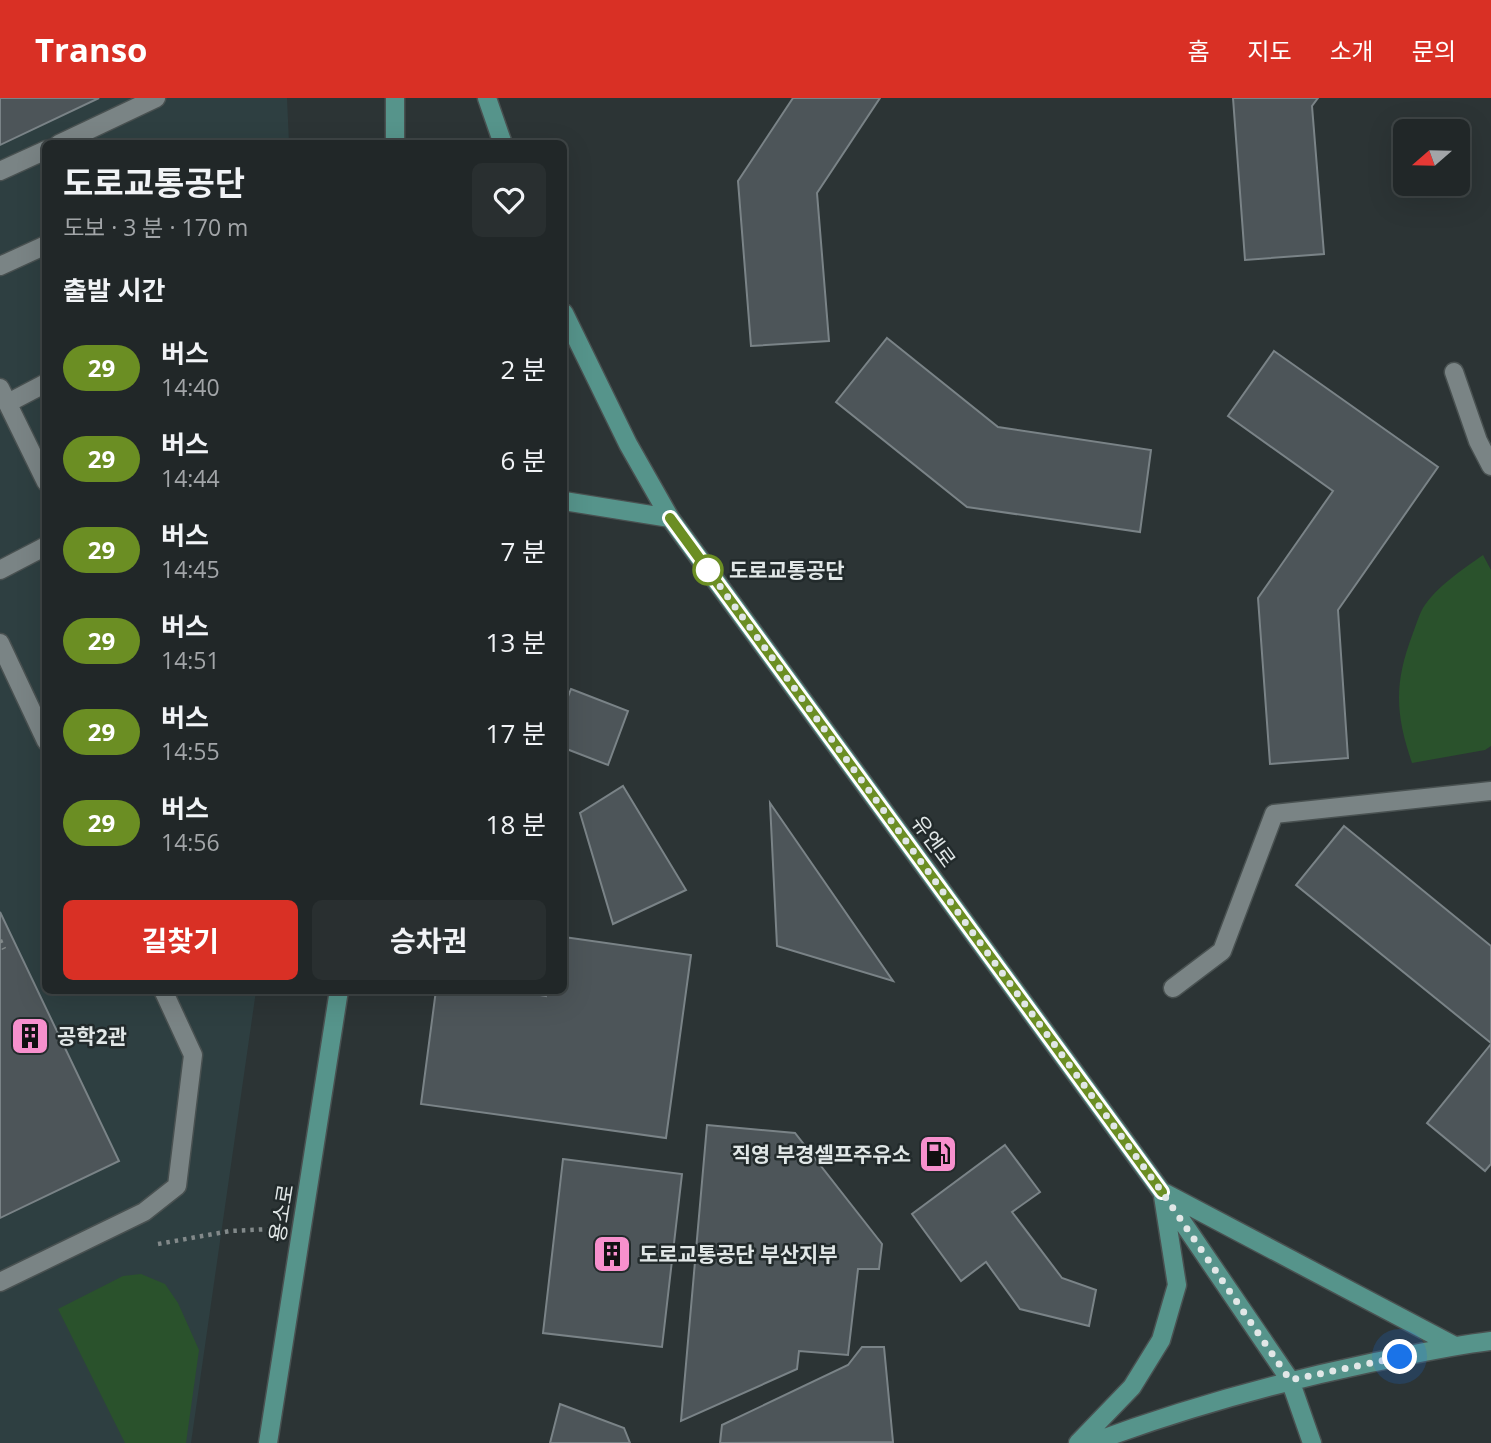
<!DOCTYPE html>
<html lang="ko">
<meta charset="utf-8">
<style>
:root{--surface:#212728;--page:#292f30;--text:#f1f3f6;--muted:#a2a5a8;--line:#3e4445;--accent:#d93025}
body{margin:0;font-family:"Open Sans","Noto Sans KR",sans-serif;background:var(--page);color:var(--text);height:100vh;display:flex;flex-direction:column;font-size:26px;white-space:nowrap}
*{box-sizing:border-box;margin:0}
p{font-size:23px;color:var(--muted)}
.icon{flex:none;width:38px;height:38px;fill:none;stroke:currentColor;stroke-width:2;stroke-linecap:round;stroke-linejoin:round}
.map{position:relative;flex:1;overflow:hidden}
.sheet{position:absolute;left:42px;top:42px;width:525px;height:854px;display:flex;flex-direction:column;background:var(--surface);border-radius:10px;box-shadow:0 7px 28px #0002,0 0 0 2px var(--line)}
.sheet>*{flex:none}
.badge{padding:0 14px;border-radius:23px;font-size:24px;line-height:46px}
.needle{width:46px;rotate:250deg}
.fabs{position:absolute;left:1393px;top:21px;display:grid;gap:14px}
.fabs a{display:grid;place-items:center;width:77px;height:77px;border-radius:10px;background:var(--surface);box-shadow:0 7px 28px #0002,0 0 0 2px var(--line);font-size:35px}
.you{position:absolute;width:35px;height:35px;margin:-18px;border:5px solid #fff;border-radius:50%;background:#1a73e8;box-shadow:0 0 0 10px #1a73e833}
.map>.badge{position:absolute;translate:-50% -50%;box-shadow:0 0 0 4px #fff}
h2{padding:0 21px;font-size:26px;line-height:63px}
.round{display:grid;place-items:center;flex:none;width:74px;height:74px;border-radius:10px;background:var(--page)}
.headline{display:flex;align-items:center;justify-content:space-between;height:119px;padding:0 21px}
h1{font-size:33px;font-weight:700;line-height:52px}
.action{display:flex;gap:14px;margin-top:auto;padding:14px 21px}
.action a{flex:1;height:80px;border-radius:10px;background:var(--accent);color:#fff;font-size:28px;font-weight:700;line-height:80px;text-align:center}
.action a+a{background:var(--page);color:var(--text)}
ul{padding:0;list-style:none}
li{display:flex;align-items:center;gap:21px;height:91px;padding:0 21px}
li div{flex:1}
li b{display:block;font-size:26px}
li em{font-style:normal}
li .badge{min-width:77px;font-weight:700;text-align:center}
header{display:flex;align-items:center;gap:42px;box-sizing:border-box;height:98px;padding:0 35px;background:var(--accent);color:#fff}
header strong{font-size:33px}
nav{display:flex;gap:38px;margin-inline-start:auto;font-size:24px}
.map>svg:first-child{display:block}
.built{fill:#2e3f41}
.green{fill:#2a522c}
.building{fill:#4d5559;stroke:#7a8387;stroke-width:2}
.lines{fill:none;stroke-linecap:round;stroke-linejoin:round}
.lane-casing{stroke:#495151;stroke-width:21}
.secondary-casing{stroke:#495151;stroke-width:21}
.path{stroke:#82898a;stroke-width:4.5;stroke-dasharray:3.5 5;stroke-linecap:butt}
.lane{stroke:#7a8485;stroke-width:18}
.secondary{stroke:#56948b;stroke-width:18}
.line-casing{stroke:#fff;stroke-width:16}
.line{stroke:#6b8e23;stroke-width:10}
.walk{stroke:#e1e7e7;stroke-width:7;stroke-dasharray:0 12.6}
.stop-dot{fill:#fff;stroke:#6b8e23;stroke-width:3.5}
.labels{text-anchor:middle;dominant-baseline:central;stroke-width:5;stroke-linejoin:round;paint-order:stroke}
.stop-label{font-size:21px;font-weight:bold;fill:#e1e7e7;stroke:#222a2b;text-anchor:start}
.street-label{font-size:21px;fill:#e1e7e7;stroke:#222a2b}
.poi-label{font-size:21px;font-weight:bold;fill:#e1e7e7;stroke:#222a2b;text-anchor:start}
</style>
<header>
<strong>Transo</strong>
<nav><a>홈</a><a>지도</a><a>소개</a><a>문의</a></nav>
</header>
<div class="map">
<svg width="1491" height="1345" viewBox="0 0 1491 1345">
<rect width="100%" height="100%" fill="#2c3435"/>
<path class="built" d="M 0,0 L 287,0 L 289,45 L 46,46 L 46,892 L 256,893 L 191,1345 L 0,1345 Z"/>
<path class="green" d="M 1483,457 L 1491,472 L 1491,648 L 1485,652 L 1412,665 C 1395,615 1394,585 1413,535 C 1416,527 1419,517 1423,510 C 1437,488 1462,472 1483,457 Z
M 141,1176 L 165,1186 L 178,1205 L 199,1252 L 186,1345 L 125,1345 L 58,1211 L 123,1178 Z"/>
<path class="building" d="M 0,0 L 99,0 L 0,47 Z
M 793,0 L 880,0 L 817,95 L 829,243 L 751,248 L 738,83 Z
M 1233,0 L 1318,0 L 1312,8 L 1324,156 L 1245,162 Z
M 887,240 L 998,329 L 1151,352 L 1140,434 L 967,409 L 836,304 Z
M 1274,253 L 1438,369 L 1338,512 L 1348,660 L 1270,666 L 1258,500 L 1333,393 L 1228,318 Z
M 571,591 L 628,613 L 608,667 L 564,650 L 564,609 Z
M 623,688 L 686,792 L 613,826 L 580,715 Z
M 770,705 L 893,883 L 777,848 Z
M 1344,728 L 1491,848 L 1491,945 L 1296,787 Z
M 0,814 L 119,1063 L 0,1120 Z
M 564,839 L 691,857 L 666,1040 L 421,1006 L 436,892 L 512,892 L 546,898 L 547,892 L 564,892 Z
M 1491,946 L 1491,1066 L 1485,1073 L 1427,1025 Z
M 707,1027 L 795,1035 L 882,1146 L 879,1171 L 858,1171 L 848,1257 L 799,1253 L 797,1271 L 681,1323 Z
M 1005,1047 L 1040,1094 L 1012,1114 L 1062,1180 L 1096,1192 L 1089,1228 L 1020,1211 L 986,1164 L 961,1183 L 912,1116 Z
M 563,1061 L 682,1076 L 662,1249 L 543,1235 Z
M 862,1249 L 884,1249 L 893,1344 L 720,1345 L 722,1327 L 848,1267 Z
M 560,1306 L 624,1330 L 630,1345 L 550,1345 Z"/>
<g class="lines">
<defs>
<path id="lane" d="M 59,46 L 156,0
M 0,73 L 46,52
M 0,168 L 46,147
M 1454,274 L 1478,343 L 1491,368
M 0,290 L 46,384
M 8,305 L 46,285
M 0,472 L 46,448
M 0,545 L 46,643
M 1173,890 L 1222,853 L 1274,716 L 1491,693
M 0,1184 L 144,1114 L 177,1088 L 193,957 L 163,892"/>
<path id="secondary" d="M 395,0 L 395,46
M 487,0 L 503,46
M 564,215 L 628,346 L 670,420 L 1162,1094 L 1290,1282 L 1312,1345
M 564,403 L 670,420
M 1165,1095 L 1453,1247
M 268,1345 L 339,892
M 1078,1345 L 1132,1289 L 1161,1242 L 1177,1187 L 1163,1098
M 1091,1345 C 1182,1311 1275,1285 1370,1265 C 1410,1257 1450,1248 1491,1243"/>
</defs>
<use href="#lane" class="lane-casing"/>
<use href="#secondary" class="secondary-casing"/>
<path class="path" d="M 0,842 L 4,851
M 158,1146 L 230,1133 L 270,1131"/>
<use href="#lane" class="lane"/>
<use href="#secondary" class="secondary"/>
</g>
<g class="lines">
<defs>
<path id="line" d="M 670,420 L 1162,1094"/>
</defs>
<use href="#line" class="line-casing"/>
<use href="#line" class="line"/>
<path class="walk" d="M 708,472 L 703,465 L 1162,1094 L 1290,1282 L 1400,1259"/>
</g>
<defs>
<symbol id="building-square" viewBox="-11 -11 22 22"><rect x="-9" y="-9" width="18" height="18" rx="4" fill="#f790cd" stroke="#222a2b"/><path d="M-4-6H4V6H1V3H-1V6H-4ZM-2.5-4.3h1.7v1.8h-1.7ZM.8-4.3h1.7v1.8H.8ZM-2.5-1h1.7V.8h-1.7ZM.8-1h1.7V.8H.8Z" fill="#111"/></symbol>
<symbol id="fuel-square" viewBox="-11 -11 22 22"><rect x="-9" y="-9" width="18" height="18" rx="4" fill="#f790cd" stroke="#222a2b"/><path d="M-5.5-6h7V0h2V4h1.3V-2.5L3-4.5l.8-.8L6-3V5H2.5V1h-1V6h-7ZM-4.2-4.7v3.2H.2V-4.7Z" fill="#111"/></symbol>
</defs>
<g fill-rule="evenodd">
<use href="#building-square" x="8" y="916" width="44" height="44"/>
<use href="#fuel-square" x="916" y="1034" width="44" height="44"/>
<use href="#building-square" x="590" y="1134" width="44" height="44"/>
</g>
<circle class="stop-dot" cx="708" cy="472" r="14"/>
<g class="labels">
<g class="stop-label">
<text x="729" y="472">도로교통공단</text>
</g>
<g class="street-label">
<text transform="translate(934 743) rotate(54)">유엔로</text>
<text transform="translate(281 1115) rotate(-81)">용소로</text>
</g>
<g class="poi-label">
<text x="57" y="938">공학2관</text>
<text x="911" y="1056" text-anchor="end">직영 부경셀프주유소</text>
<text x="639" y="1156">도로교통공단 부산지부</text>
</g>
</g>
</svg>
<div class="fabs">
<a><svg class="needle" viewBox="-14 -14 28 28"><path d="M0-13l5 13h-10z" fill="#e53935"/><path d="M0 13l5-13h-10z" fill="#a2a5a8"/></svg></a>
</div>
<div class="you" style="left:1400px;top:1259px"></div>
<section class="sheet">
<div class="headline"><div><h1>도로교통공단</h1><p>도보 · 3 분 · 170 m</p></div><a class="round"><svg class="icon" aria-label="heart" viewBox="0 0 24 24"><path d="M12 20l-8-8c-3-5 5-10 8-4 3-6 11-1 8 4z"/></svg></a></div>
<h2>출발 시간</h2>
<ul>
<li><span class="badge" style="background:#6b8e23;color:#fff">29</span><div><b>버스</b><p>14:40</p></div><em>2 분</em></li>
<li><span class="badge" style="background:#6b8e23;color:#fff">29</span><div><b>버스</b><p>14:44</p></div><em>6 분</em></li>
<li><span class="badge" style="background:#6b8e23;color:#fff">29</span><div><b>버스</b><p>14:45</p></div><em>7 분</em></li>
<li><span class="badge" style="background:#6b8e23;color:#fff">29</span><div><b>버스</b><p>14:51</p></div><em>13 분</em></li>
<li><span class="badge" style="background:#6b8e23;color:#fff">29</span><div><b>버스</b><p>14:55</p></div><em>17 분</em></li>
<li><span class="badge" style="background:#6b8e23;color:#fff">29</span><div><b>버스</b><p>14:56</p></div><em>18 분</em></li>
</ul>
<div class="action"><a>길찾기</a><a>승차권</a></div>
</section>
</div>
